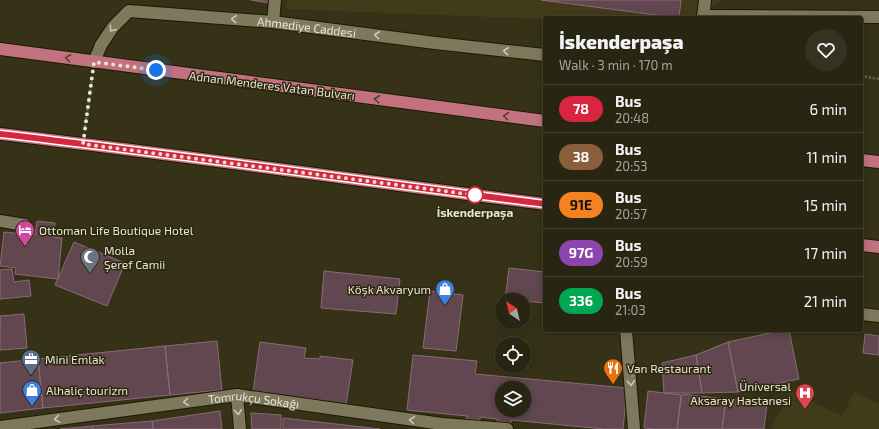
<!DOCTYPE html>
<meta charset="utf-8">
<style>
:root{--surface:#282612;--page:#343220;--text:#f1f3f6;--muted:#a5a59f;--line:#444332}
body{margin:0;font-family:"Exo 2",sans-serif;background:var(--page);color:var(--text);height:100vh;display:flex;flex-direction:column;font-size:15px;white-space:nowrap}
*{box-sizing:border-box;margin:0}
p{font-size:13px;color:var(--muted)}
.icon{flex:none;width:22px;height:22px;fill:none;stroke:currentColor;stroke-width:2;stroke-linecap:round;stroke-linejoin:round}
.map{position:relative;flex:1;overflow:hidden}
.drawer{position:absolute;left:543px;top:16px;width:320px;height:316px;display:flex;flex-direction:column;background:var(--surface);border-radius:4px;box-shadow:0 2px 10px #0003,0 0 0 1px var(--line)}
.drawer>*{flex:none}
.badge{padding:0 8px;border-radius:13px;font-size:14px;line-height:26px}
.needle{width:26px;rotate:325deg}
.fabs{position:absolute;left:495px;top:293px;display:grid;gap:8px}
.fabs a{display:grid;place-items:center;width:36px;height:36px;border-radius:50%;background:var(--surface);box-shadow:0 2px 10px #0003,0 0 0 1px var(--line);font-size:20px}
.you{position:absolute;width:20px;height:20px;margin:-10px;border:3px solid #fff;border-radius:50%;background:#1a73e8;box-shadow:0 0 0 6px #1a73e833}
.map>.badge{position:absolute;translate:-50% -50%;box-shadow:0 0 0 2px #fff}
.round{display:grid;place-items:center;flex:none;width:42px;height:42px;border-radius:21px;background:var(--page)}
.head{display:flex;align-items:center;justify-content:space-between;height:68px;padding:0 16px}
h1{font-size:19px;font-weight:800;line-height:30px}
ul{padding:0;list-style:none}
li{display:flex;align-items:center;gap:12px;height:48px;padding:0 16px;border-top:1px solid var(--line)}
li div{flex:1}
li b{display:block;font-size:15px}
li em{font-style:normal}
li .badge{min-width:44px;font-weight:700;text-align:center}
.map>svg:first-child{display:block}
.built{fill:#413b1a}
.building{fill:#624650;stroke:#896b75;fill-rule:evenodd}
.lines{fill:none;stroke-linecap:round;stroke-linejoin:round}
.street-casing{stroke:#1e1a02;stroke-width:14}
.primary-casing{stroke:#1e1a02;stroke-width:14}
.path{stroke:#6b6851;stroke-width:2.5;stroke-dasharray:2 2;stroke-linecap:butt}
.street{stroke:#7e795d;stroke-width:12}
.primary{stroke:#c2717f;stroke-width:12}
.oneway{stroke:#cdc9b7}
.oneway2{stroke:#593e30}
.line-casing{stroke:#fff;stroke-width:9}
.line{stroke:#d7263d;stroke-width:6}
.walk{stroke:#e7e4d5;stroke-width:4;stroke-dasharray:0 7.2}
.stop-dot{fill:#fff;stroke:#d7263d;stroke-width:2}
.labels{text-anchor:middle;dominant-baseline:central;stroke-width:3;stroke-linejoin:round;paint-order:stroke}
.street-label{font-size:12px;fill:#e7e4d5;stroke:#2c280e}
.stop-label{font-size:12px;font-weight:bold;fill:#e7e4d5;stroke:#2c280e}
.poi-label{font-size:12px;fill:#e7e4d5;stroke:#2c280e;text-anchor:start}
</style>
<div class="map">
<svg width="879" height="429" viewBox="0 0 879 429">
<rect width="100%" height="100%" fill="#363218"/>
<path class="built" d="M 287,0 L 719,0 L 719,2 L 689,18 L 545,18 L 545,19 L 286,9 Z
M 790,391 L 842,416 L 854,392 L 879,404 L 879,429 L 771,429 Z"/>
<path class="building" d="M 251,0 L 269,0 L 268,3 Z
M 541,0 L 681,0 L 679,18 Z
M 37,221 L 55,223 L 54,237 L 62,238 L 58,279 L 15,274 L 16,268 L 0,266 L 4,232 L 35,235 Z
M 74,242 L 125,263 L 107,306 L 55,285 Z
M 509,268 L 545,272 L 545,303 L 524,301 L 524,300 L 505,300 Z
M 12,269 L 14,282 L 29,280 L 31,296 L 0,299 L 0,270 Z
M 324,271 L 400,279 L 396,314 L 321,308 Z
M 430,291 L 463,295 L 456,351 L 423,348 Z
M 24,314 L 27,348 L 0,350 L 0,328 L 1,328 L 0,316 Z
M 784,330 L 789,330 L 799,379 L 738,392 L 728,342 Z
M 865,334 L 879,336 L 879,355 L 863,353 Z
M 217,341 L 222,390 L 170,395 L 165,346 Z
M 260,342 L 306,348 L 304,358 L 320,359 L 320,356 L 353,360 L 346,405 L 253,392 Z
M 728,342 L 738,392 L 702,393 L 696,355 Z
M 165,346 L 170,395 L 43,408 L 38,359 Z
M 413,355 L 477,361 L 475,374 L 627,388 L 623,429 L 604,429 L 511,420 L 511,423 L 497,421 L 497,419 L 480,417 L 480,420 L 466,419 L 467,416 L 407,410 ZM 502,388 L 524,388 L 524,410 L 502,410 Z
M 696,355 L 702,393 L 664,393 L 662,363 Z
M 38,359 L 43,408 L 0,413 L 0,363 Z
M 648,391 L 681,395 L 677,429 L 655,429 L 644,428 Z
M 682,394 L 726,399 L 722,429 L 677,429 Z
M 726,398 L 767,403 L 764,429 L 722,429 Z
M 220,411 L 222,429 L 153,429 L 152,421 Z
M 251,413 L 281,415 L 281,429 L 252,429 Z
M 283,418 L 380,429 L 283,429 Z
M 152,421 L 153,429 L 93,429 L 92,426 Z
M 92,426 L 93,429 L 60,429 Z"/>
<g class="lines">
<defs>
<g id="street">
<path d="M 703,16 L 879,17"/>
<path d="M 703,18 L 705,0"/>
<path d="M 273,22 L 275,0"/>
<path id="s1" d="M 94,62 L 101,45 L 113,27 L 129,11 L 273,22 L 435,43 L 545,55"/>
<path d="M 0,221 L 25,225"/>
<path d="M 861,314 L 879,316"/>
<path d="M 626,330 L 634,429"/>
<path d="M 237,395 L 240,429"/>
<path id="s2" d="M 0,427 L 237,395 L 442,424 L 507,429"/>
</g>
<path id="primary" d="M 0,49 L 545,121
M 0,134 C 182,155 363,181 545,204
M 861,160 L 879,162
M 861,245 L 879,247"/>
</defs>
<use href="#street" class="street-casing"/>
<use href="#primary" class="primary-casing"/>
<path class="path" d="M 861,76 L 879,79
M 85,127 L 92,79"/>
<use href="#street" class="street"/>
<use href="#primary" class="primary"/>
</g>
<defs><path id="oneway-chevron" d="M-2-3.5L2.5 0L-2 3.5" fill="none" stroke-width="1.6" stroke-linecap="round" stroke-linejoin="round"/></defs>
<g class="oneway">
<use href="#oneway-chevron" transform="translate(234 19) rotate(-176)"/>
<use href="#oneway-chevron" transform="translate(112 29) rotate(127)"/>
<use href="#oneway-chevron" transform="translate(377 35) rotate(-173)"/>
<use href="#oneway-chevron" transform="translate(506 51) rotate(-174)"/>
<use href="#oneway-chevron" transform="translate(631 383) rotate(86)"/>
<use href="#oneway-chevron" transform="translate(186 402) rotate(172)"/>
<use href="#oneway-chevron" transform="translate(238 412) rotate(85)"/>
<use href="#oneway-chevron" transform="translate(57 419) rotate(172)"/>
<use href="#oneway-chevron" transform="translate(412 420) rotate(-172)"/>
</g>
<g class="oneway2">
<use href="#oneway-chevron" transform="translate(68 58) rotate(-172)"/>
<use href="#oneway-chevron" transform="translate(377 99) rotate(-173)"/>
<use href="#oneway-chevron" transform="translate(506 116) rotate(-173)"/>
</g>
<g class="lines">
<defs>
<path id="line" d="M 0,134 C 182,155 363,181 545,204"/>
</defs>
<use href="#line" class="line-casing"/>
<use href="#line" class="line"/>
<path class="walk" d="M 156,70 L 94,62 L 83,144 L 482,196 L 475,195"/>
</g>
<defs>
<symbol id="hotel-pin" viewBox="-11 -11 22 30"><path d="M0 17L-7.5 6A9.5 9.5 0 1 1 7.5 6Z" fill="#d1479c" stroke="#2c280e"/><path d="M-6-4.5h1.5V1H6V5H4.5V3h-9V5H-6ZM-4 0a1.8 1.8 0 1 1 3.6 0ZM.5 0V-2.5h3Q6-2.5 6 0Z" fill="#fff"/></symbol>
<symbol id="mosque-pin" viewBox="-11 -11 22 30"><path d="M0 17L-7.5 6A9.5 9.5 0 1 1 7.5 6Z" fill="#6b7280" stroke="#2c280e"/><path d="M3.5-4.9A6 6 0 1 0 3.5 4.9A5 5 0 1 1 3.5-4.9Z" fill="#fff"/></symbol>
<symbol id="shop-pin" viewBox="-11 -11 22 30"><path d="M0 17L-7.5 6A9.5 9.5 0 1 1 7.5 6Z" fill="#3f7fe0" stroke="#2c280e"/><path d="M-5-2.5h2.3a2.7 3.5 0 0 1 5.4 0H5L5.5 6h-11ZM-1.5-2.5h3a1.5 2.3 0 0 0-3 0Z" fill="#fff"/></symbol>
<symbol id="office-pin" viewBox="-11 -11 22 30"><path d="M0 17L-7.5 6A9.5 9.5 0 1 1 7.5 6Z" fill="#5c6f8a" stroke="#2c280e"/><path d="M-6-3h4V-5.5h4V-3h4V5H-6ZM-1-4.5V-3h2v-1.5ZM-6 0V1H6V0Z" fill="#fff"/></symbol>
<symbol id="restaurant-pin" viewBox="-11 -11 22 30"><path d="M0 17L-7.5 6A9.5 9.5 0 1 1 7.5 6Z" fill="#e8710a" stroke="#2c280e"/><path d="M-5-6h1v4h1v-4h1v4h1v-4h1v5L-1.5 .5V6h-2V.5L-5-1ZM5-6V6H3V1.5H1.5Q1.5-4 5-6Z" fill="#fff"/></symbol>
<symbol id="hospital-pin" viewBox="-11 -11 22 30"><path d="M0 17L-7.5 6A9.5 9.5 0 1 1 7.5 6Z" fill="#e0444e" stroke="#2c280e"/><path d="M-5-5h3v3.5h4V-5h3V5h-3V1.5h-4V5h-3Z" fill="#fff"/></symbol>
</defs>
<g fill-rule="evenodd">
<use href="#hotel-pin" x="14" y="219" width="22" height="30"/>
<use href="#mosque-pin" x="79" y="246" width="22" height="30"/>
<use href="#shop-pin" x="434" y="278" width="22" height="30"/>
<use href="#office-pin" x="20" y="348" width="22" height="30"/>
<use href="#restaurant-pin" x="602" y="357" width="22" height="30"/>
<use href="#shop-pin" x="21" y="379" width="22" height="30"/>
<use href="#hospital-pin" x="794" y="382" width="22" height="30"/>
</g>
<circle class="stop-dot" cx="475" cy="195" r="8"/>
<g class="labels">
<g class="street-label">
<text stroke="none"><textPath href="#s1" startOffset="241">Ahmediye Caddesi</textPath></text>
<text transform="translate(272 85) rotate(7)">Adnan Menderes Vatan Bulvarı</text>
<text stroke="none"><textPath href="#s2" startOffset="256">Tomrukçu Sokağı</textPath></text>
</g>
<g class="stop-label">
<text x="475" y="212">İskenderpaşa</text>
</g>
<g class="poi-label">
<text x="39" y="230">Ottoman Life Boutique Hotel</text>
<text x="104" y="250">Molla<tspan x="104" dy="14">Şeref Camii</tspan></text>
<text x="431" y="289" text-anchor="end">Köşk Akvaryum</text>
<text x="45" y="359">Mini Emlak</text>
<text x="627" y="368">Van Restaurant</text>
<text x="791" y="386" text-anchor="end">Üniversal<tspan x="791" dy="14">Aksaray Hastanesi</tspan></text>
<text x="46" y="390">Alhaliç tourizm</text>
</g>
</g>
</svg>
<div class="fabs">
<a><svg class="needle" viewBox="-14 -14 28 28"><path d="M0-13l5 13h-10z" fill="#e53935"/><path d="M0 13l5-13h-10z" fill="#a5a59f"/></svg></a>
<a><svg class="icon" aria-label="locate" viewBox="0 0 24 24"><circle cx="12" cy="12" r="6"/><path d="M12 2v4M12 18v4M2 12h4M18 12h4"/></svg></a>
<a><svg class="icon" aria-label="layers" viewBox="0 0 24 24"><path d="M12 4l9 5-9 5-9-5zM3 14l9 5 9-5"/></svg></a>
</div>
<div class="you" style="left:156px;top:70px"></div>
<section class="drawer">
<div class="head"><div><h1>İskenderpaşa</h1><p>Walk · 3 min · 170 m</p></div><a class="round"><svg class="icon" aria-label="heart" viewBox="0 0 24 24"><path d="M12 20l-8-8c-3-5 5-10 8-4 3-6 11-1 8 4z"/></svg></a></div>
<ul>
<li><span class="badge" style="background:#d7263d;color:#fff">78</span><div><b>Bus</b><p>20:48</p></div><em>6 min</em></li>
<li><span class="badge" style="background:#8b5e3c;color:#fff">38</span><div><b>Bus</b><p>20:53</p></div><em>11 min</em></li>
<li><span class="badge" style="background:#f58220;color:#111">91E</span><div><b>Bus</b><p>20:57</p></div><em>15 min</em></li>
<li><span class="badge" style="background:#8e44ad;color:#fff">97G</span><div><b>Bus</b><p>20:59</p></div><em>17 min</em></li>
<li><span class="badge" style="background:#00a651;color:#fff">336</span><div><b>Bus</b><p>21:03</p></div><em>21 min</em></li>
</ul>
</section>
</div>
